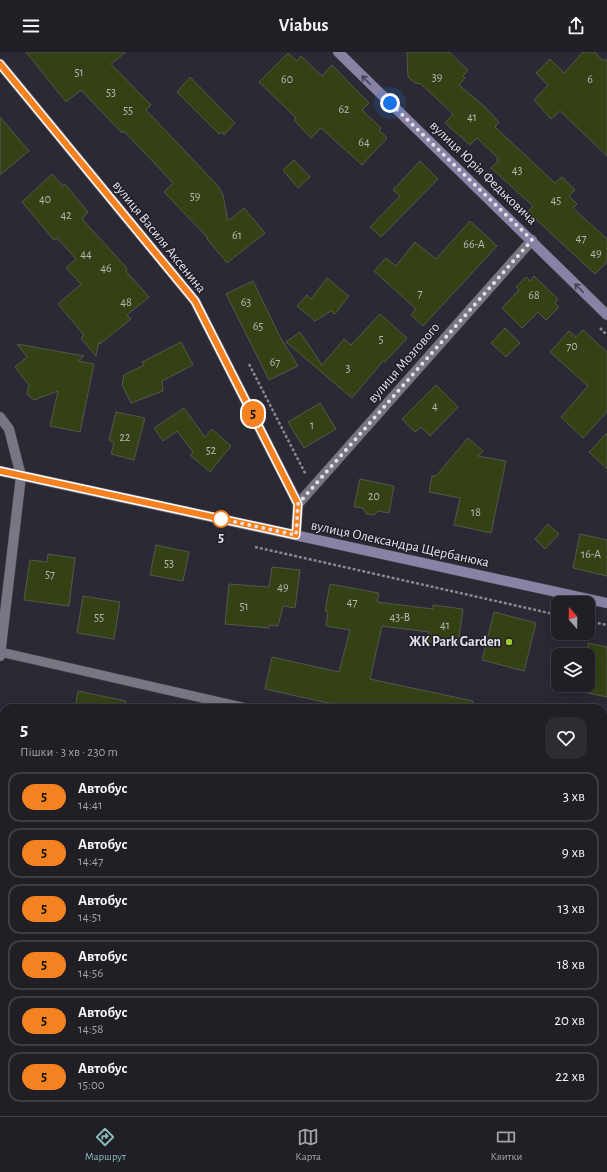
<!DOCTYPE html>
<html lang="uk">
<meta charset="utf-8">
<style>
:root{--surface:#201f26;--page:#2d2c32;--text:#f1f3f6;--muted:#a2a2a7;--line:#3d3d43;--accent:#8bbbb9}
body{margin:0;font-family:"Alegreya Sans",sans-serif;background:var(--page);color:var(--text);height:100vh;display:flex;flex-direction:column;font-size:15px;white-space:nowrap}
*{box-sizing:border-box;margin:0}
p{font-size:13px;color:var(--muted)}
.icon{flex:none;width:22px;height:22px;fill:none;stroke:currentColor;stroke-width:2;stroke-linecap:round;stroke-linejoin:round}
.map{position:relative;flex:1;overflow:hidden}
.panel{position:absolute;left:0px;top:652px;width:607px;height:412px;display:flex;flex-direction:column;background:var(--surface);border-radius:12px 12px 0 0;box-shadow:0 4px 16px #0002,0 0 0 1px var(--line)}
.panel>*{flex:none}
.badge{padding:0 8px;border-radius:13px;font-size:14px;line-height:26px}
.needle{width:26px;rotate:340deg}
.controls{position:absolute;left:551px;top:544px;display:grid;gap:8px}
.controls a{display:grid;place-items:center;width:44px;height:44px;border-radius:8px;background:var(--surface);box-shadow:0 4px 16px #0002,0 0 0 1px var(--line);font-size:20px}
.you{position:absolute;width:20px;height:20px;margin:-10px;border:3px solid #fff;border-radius:50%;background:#1a73e8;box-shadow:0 0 0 6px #1a73e833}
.map>.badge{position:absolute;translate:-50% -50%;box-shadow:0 0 0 2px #fff}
.round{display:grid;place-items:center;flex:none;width:42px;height:42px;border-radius:12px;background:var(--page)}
.overview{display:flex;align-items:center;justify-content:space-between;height:68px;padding:0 20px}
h1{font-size:19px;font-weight:700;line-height:30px}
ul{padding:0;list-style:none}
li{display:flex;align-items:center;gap:12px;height:50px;margin:0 8px 6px;padding:0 12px;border:2px solid var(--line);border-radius:12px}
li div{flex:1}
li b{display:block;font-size:15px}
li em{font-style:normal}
li .badge{min-width:44px;font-weight:700;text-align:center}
header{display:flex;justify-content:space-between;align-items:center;height:52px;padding:0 20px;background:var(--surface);font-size:18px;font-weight:700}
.tabs{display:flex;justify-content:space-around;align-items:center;height:56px;border-top:1px solid var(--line);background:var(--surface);font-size:11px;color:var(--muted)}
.tabs a{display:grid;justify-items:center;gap:2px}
.tabs .on{color:var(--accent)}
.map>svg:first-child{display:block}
.green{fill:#4f4376}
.building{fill:#344115;stroke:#53584c}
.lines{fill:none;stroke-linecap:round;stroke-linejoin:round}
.lane-casing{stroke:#45444c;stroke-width:10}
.street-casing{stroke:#45444c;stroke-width:11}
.secondary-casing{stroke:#45444c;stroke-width:11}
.path{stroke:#898890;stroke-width:2.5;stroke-dasharray:3 2;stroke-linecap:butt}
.lane{stroke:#777682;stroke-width:9}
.street{stroke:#777682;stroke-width:10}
.secondary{stroke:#8882a5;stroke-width:10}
.oneway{stroke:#454254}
.line-casing{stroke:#fff;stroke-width:9}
.line{stroke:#f58220;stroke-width:6}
.walk{stroke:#e3e2e9;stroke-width:4;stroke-dasharray:0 7.2}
.stop-dot{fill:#fff;stroke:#f58220;stroke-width:2}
.poi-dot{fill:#a0ca2c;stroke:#211f29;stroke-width:1.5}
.labels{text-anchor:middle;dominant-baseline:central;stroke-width:3;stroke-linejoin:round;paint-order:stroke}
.number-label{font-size:12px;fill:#b7bab4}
.street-label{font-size:14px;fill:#e3e2e9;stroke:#211f29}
.stop-label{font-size:14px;font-weight:bold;fill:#e3e2e9;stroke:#211f29}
.poi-label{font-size:14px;font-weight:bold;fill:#e3e2e9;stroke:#211f29;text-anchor:end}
</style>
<header><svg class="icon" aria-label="menu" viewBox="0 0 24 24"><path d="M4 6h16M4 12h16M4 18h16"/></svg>Viabus<svg class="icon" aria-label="share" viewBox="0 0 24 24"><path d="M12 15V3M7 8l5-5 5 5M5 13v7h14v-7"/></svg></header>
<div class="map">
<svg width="607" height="1064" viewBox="0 0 607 1064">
<rect width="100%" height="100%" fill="#2b2933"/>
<path class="green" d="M 272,1060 L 316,1060 L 317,1064 L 256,1064 Z"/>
<path class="building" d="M 26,0 L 126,0 L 111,12 L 151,53 L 146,58 L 218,134 L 223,143 L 228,169 L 244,156 L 265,181 L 227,211 L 207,187 L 208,186 L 164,140 L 173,131 L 124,79 L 122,81 L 81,38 L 66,50 Z
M 407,0 L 449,0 L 468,18 L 463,24 L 465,26 L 459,33 L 485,55 L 499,70 L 495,75 L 555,131 L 562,125 L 575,138 L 569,144 L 577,152 L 573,156 L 607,187 L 607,210 L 595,222 L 528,160 L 533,154 L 491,116 L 498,109 L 497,108 L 498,106 L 477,86 L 470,93 L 445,71 L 453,62 L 421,32 L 415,31 L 408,25 Z
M 583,0 L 595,0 L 602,8 L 607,8 L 607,104 L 560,59 L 551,67 L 534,48 L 548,33 L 536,21 L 550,7 L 564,21 Z
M 288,1 L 297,9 L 301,4 L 322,24 L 332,13 L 369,51 L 362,58 L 381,76 L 379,78 L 387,86 L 362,113 L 321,76 L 311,86 L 294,68 L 296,66 L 259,30 Z
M 190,25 L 235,71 L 224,83 L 222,80 L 219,82 L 177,40 Z
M 0,65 L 29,99 L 0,123 Z
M 294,108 L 310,125 L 298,136 L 283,118 Z
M 420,109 L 438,127 L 381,185 L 370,175 L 400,144 L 393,138 Z
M 52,122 L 63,134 L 65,132 L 88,160 L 83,165 L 83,168 L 125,214 L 127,217 L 126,219 L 149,245 L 127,263 L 131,267 L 100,292 L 99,290 L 96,304 L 81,286 L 84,283 L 58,252 L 81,232 L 66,216 L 76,207 L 57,186 L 54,188 L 22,150 Z
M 470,169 L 497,194 L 423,274 L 411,263 L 416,257 L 374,219 L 386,206 L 396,214 L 415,190 L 436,207 Z
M 534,224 L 558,247 L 555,251 L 559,255 L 546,268 L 538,260 L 522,276 L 502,256 L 519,238 L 516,235 L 526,225 L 530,229 Z
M 327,226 L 349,244 L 335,262 L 331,259 L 315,269 L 297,254 L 307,243 L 311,247 Z
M 253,229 L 283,291 L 284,291 L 298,314 L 269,328 L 226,242 Z
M 380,262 L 407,286 L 385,310 L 383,309 L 352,346 L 286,290 L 300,280 L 322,313 L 344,287 L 351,293 Z
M 505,276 L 520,291 L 506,305 L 491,291 Z
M 583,278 L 607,300 L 607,360 L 583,386 L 561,365 L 588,334 L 550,300 L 569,279 L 576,285 Z
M 181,290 L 193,313 L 162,329 L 163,339 L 131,351 L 122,333 L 124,323 L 144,313 L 142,310 Z
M 17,292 L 84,304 L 78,309 L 94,312 L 80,380 L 50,374 L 58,339 L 34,348 L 27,342 L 29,333 L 15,315 L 27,305 Z
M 436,333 L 458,355 L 430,384 L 421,375 L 415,380 L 402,367 Z
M 320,351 L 336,377 L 304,396 L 288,370 Z
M 184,356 L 205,385 L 212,377 L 231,394 L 210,420 L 190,403 L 193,400 L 177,379 L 163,389 L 154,376 Z
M 116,360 L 145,366 L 134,408 L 111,402 L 114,391 L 109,388 Z
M 607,381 L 607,417 L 589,400 Z
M 468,386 L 483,399 L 478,404 L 506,409 L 491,481 L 454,473 L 460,446 L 429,440 L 432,424 L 436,424 Z
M 360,427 L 394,434 L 389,461 L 378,459 L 374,463 L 366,462 L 363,456 L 354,455 Z
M 548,472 L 559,482 L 545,497 L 535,487 Z
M 580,482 L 607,488 L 607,524 L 573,516 Z
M 156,493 L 189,500 L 183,529 L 150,523 Z
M 48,502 L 75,506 L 69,554 L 24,548 L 30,508 L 47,510 Z
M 272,515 L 300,518 L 295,556 L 283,554 L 278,574 L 269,573 L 269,576 L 225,572 L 229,532 L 269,535 Z
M 330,532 L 379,541 L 377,550 L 433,557 L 433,553 L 463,557 L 458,593 L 428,589 L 429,580 L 382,574 L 370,627 L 473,649 L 473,656 L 351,656 L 265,637 L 272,605 L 339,620 L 350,578 L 326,574 L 328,560 L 325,559 Z
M 83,544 L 120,550 L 114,587 L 77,581 Z
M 494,560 L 536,571 L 524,619 L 482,608 Z
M 588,591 L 607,595 L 607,645 L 588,641 Z
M 78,639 L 126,649 L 125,656 L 75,656 Z"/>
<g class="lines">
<defs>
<path id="lane" d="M 0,600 L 246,656
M 603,873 L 607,872
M 603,949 L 607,948
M 603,1035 L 607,1051
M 347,1060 L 347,1064
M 430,1060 L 431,1064
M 518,1060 L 519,1064"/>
<path id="street" d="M 0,365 L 9,377 L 21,424 L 0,604
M 298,452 L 532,188
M 0,798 L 4,868
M 11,1060 L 12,1064"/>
<path id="secondary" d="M 338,0 L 607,263
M 0,12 L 195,249 L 298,452 L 296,483
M 0,419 L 607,551"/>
</defs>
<use href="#lane" class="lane-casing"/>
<use href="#street" class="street-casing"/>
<use href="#secondary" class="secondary-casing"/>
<path class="path" d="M 600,276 L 607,283
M 249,312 L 306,423
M 255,495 L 558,563
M 588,569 L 607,573"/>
<use href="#lane" class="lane"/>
<use href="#street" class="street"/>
<use href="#secondary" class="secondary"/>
</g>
<defs><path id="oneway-shaft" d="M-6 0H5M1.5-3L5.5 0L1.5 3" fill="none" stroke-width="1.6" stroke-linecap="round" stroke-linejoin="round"/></defs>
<g class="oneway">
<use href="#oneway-shaft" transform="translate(366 28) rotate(-135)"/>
<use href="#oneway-shaft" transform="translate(579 236) rotate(-135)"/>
</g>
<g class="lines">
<defs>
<path id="line" d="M 0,12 L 195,249 L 298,452 L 296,483 L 0,419"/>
</defs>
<use href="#line" class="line-casing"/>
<use href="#line" class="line"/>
<path class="walk" d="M 221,467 L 296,483 L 298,452 L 532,188 L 390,51"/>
</g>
<circle class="stop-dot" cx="221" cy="467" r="8"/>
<circle class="poi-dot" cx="509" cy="590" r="4"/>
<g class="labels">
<g class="number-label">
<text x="79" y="20">51</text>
<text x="437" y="25">39</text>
<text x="287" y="27">60</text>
<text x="590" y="27">6</text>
<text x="111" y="40">53</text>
<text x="344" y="57">62</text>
<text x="128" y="58">55</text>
<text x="472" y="65">41</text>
<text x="364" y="90">64</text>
<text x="517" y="118">43</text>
<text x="195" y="144">59</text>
<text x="45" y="147">40</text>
<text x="556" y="148">45</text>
<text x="66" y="163">42</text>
<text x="237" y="183">61</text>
<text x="581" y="186">47</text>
<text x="474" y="192">66-А</text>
<text x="596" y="201">49</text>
<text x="86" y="202">44</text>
<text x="106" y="216">46</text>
<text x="420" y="241">7</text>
<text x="534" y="243">68</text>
<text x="126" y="250">48</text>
<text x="246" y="250">63</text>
<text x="258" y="274">65</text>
<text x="381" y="287">5</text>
<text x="572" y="294">70</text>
<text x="275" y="310">67</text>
<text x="348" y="316">3</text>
<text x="435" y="354">4</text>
<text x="312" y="373">1</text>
<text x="125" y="385">22</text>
<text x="211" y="398">52</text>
<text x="374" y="444">20</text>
<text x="476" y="460">18</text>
<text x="591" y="502">16-А</text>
<text x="169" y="511">53</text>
<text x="50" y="522">57</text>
<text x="283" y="535">49</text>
<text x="352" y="550">47</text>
<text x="244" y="554">51</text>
<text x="99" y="565">55</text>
<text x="400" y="565">43-В</text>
<text x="445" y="573">41</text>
</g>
<g class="street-label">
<text transform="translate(483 121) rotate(44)">вулиця Юрія Федьковича</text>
<text transform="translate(159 185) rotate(51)">вулиця Василя Аксенина</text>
<text transform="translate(404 311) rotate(-49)">вулиця Мозгового</text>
<text transform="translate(400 492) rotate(12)">вулиця Олександра Щербанюка</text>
</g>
<g class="stop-label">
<text x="221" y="486">5</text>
</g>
<g class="poi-label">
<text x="501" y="590">ЖК Park Garden</text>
</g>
</g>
</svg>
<div class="controls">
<a><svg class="needle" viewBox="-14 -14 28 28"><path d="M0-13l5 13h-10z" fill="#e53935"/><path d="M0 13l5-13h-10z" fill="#a2a2a7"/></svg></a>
<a><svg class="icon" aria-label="layers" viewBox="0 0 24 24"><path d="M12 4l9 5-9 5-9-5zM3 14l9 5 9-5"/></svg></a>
</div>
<div class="you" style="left:390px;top:51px"></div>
<b class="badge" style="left:253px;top:362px;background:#f58220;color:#111">5</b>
<section class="panel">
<div class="overview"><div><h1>5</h1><p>Пішки · 3 хв · 230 m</p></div><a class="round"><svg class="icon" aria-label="heart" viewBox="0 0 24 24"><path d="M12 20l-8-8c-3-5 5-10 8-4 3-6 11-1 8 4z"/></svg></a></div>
<ul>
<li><span class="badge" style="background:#f58220;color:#111">5</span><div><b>Автобус</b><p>14:41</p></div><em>3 хв</em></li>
<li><span class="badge" style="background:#f58220;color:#111">5</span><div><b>Автобус</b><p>14:47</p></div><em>9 хв</em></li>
<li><span class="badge" style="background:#f58220;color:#111">5</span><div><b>Автобус</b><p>14:51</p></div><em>13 хв</em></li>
<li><span class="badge" style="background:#f58220;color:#111">5</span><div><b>Автобус</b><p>14:56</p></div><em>18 хв</em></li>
<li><span class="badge" style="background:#f58220;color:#111">5</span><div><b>Автобус</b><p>14:58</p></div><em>20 хв</em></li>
<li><span class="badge" style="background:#f58220;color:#111">5</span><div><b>Автобус</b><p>15:00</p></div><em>22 хв</em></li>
</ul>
</section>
</div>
<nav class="tabs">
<a class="on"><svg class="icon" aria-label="directions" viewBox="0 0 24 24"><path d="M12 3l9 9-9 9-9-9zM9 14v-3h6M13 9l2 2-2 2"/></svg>Маршрут</a>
<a><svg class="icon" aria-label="map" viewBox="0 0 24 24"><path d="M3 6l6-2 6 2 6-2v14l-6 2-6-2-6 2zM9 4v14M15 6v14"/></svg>Карта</a>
<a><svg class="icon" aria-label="tickets" viewBox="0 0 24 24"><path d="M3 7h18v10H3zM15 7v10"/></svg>Квитки</a>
</nav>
